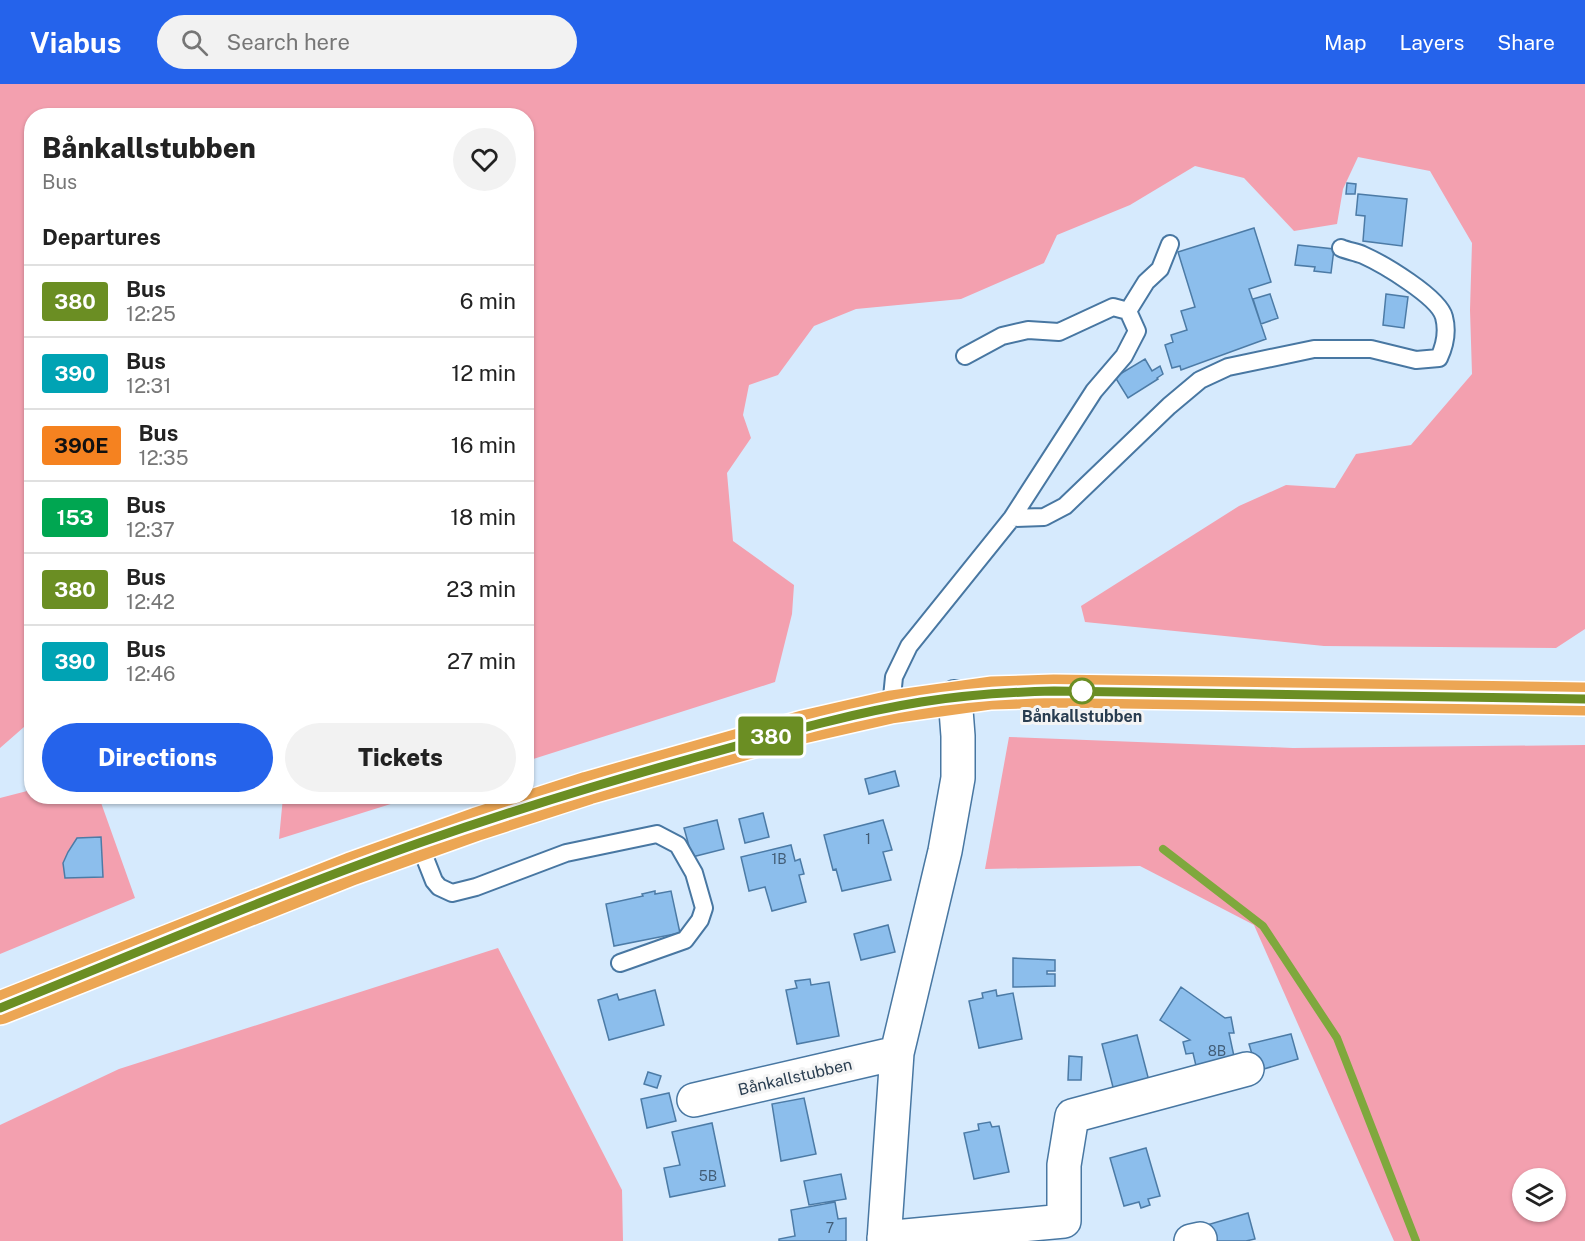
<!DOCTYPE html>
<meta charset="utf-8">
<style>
:root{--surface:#fff;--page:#f2f2f2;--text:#222;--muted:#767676;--line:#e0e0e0;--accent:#2563eb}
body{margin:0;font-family:"Public Sans",sans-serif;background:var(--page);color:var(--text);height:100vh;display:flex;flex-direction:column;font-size:22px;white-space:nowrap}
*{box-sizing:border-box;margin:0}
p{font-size:20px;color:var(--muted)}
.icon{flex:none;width:33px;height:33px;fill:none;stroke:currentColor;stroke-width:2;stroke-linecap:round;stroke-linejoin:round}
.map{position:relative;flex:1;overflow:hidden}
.sheet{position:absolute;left:24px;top:24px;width:510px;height:696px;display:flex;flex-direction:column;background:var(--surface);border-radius:24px;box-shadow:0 2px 4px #0004}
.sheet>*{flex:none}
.badge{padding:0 12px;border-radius:4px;font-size:21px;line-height:39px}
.fabs{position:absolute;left:1512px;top:1084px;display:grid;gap:12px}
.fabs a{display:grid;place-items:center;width:54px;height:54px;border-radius:50%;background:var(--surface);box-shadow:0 2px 4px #0004;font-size:30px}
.map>.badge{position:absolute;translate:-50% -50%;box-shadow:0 0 0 3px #fff}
h2{padding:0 18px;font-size:22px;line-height:54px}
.round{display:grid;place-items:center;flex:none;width:63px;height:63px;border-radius:32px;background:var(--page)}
.head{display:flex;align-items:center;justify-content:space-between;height:102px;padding:0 18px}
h1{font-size:28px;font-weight:800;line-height:45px}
.primary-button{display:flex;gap:12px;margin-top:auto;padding:12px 18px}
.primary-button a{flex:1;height:69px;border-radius:36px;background:var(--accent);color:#fff;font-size:24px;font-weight:800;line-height:69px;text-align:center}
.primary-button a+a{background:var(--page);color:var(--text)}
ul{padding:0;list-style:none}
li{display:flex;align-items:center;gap:18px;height:72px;padding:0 18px;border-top:2px solid var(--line)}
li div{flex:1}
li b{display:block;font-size:22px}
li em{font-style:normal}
li .badge{min-width:66px;font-weight:700;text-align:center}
header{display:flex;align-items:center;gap:36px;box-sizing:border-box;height:84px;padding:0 30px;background:var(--accent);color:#fff}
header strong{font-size:28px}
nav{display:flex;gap:33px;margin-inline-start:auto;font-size:21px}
.search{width:420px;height:54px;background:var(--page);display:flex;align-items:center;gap:15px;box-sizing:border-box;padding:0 21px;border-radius:33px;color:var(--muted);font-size:22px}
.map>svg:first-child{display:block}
.green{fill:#f3a0af;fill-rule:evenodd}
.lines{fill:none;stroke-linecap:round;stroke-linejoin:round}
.stream{stroke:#7fa83d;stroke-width:8}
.building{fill:#8cbeec;stroke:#4c7ba6;stroke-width:1.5}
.lane-casing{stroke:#4877a2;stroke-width:20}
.street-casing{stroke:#4877a2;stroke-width:36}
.highway-casing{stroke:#fff;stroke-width:36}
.lane{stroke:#fff;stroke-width:16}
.street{stroke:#fff;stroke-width:33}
.highway{stroke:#eca654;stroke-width:33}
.line-casing{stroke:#fff;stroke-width:14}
.line{stroke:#6b8e23;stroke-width:9}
.stop-dot{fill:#fff;stroke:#6b8e23;stroke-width:3}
.labels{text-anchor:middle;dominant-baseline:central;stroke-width:6;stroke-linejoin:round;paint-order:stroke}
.number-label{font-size:14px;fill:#425d77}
.stop-label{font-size:16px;font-weight:bold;fill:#293d50;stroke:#f4f4f4}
.street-label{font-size:16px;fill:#293d50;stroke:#f4f4f4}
</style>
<header>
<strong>Viabus</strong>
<div class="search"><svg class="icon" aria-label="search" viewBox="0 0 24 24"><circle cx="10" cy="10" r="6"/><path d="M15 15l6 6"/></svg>Search here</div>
<nav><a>Map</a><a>Layers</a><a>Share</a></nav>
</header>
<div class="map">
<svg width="1585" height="1157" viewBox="0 0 1585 1157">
<rect width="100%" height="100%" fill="#d6eafd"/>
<path class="green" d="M 0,0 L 1585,0 L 1585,545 L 1556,564 L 1324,562 L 1085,538 L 1081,522 L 1239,422 L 1286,401 L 1335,404 L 1356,370 L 1411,361 L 1472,290 L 1470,226 L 1472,159 L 1430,87 L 1358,73 L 1343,105 L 1337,140 L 1294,147 L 1244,94 L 1195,82 L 1130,121 L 1057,151 L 1044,179 L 961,215 L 856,225 L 814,242 L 778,291 L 749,301 L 743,331 L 751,354 L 727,389 L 733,457 L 794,501 L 792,530 L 775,598 L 527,677 L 526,32 L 32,32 L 32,636 L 0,664 Z
M 1009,653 L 1293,664 L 1585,661 L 1585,1157 L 1394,1157 L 1254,841 L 1140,782 L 985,785 ZM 1522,1095 L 1556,1095 L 1556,1128 L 1522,1128 Z
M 31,706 L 32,712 L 99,713 L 135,814 L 0,870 L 0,714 Z
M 283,713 L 283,712 L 413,713 L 279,755 Z
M 498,864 L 622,1106 L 623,1157 L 0,1157 L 0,1041 L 119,985 Z"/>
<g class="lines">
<path class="stream" d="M 1163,765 L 1263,842 L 1337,954 L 1416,1157"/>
</g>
<path class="building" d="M 1347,99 L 1356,100 L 1355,110 L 1346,110 Z
M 1358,110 L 1407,115 L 1402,162 L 1363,157 L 1365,132 L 1356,131 Z
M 1254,144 L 1271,198 L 1249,205 L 1266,255 L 1181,286 L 1180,282 L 1172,284 L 1165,261 L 1173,258 L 1171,251 L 1187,246 L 1181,227 L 1195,223 L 1178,168 Z
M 1298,161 L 1334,165 L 1331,189 L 1314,187 L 1315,183 L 1295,181 Z
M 1270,210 L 1278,234 L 1261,240 L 1253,215 Z
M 1386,210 L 1408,213 L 1404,244 L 1383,241 Z
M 1145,275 L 1152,287 L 1160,282 L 1163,290 L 1157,294 L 1158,295 L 1128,314 L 1115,293 Z
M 895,687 L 899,702 L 869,710 L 865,695 Z
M 763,729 L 769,753 L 745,759 L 739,735 Z
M 717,736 L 724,765 L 692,773 L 684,744 Z
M 883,736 L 892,766 L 883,768 L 891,796 L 842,807 L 836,785 L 833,786 L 824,751 Z
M 101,753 L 103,793 L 65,794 L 63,779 L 68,768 L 77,754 Z
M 791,761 L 795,777 L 800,775 L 804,790 L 799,791 L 806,818 L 772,827 L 765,803 L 749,807 L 741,773 Z
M 655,807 L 655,810 L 671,807 L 680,849 L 614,862 L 606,820 L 643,812 L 642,810 Z
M 888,841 L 895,868 L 861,876 L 854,850 Z
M 1013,874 L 1055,876 L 1055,887 L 1047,887 L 1047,890 L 1055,890 L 1055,902 L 1013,903 Z
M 810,895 L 811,901 L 829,898 L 839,952 L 797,960 L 786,906 L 797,904 L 795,897 Z
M 1181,903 L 1225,934 L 1231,933 L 1234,949 L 1229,949 L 1235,977 L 1197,986 L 1193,969 L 1186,970 L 1183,958 L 1190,956 L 1160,936 Z
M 655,906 L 664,941 L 609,956 L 598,916 L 617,910 L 619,916 Z
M 996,906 L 997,912 L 1013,909 L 1022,955 L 979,964 L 969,917 L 983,914 L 982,909 Z
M 1291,950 L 1298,975 L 1257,987 L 1249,960 Z
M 1137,951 L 1149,997 L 1114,1007 L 1102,960 Z
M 1069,972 L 1082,973 L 1081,996 L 1068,996 Z
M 648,988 L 661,992 L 657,1004 L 644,1000 Z
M 669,1009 L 676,1037 L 647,1044 L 641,1015 Z
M 804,1014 L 816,1070 L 781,1077 L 772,1020 Z
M 990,1038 L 992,1043 L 999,1042 L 1009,1088 L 974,1095 L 964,1049 L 979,1046 L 978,1040 Z
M 712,1039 L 725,1102 L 670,1113 L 664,1084 L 680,1081 L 672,1048 Z
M 1146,1064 L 1160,1112 L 1148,1115 L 1150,1121 L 1141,1124 L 1139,1118 L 1124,1122 L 1110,1074 Z
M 841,1090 L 846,1115 L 809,1121 L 804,1097 Z
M 835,1118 L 838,1135 L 846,1134 L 846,1157 L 779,1157 L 779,1155 L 795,1152 L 791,1126 Z
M 1248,1129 L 1255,1155 L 1246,1157 L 1212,1157 L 1207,1141 Z"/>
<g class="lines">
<defs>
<path id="lane" d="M 1128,227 L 1146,198 L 1160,185 L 1170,160
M 1012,434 L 1044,433 L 1065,422 L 1169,322 L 1200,296 L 1228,283 L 1314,265 L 1371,265 L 1416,276 L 1439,274 C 1445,261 1448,248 1444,233 C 1439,213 1383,180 1363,171 C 1356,168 1348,167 1341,164
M 891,623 L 894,593 L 909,562 L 1012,434 L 1094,307 L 1124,272 L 1137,247 L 1128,227 L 1113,223 L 1059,248 L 1028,246 L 1002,252 L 965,272
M 419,759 L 434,797 L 439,803 L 452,809 L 476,803 L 566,769 L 657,750 L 678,761 L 694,789 L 704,824 L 700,836 L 685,856 L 620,879"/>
<path id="street" d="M 694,1016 L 897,969
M 884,1154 L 1064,1137 L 1064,1081 L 1072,1032 L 1247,985
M 884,1157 L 897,969 L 945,767 L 958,694 L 958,652 L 955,613
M 1191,1157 L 1200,1155"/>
<path id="highway" d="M 0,924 L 351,785 L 477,740 L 588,704 L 803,643 L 891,623 L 991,609 L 1054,607 L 1585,615"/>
</defs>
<use href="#lane" class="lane-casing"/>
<use href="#street" class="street-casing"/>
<use href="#highway" class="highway-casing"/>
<use href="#lane" class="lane"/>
<use href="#street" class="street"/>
<use href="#highway" class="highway"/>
</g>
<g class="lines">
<defs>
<path id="line" d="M 0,924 C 139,868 277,809 419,759 C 511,727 606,698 700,672 C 773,652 846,630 921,618 C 965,611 1009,608 1054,607 L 1585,615"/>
</defs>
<use href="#line" class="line-casing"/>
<use href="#line" class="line"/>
</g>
<circle class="stop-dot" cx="1082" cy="607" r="12"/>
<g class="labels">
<g class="number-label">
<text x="868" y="755">1</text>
<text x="779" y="775">1B</text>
<text x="1217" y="967">8B</text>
<text x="708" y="1092">5B</text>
<text x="830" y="1144">7</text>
</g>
<g class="stop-label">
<text x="1082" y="632">Bånkallstubben</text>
</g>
<g class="street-label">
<text transform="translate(795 993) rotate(-13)">Bånkallstubben</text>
</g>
</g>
</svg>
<div class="fabs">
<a><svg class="icon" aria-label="layers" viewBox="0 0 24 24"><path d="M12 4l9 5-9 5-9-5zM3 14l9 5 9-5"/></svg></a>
</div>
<b class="badge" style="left:771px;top:652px;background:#6b8e23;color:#fff">380</b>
<section class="sheet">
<div class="head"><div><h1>Bånkallstubben</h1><p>Bus</p></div><a class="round"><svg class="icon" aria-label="heart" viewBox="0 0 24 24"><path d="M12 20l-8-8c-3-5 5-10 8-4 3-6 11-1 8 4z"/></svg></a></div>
<h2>Departures</h2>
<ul>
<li><span class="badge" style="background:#6b8e23;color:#fff">380</span><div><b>Bus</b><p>12:25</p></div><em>6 min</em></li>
<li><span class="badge" style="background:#00a3b4;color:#fff">390</span><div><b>Bus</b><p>12:31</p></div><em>12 min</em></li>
<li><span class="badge" style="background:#f58220;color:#111">390E</span><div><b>Bus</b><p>12:35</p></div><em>16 min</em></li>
<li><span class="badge" style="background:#00a651;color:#fff">153</span><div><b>Bus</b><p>12:37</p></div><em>18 min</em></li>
<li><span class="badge" style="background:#6b8e23;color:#fff">380</span><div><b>Bus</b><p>12:42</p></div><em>23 min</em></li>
<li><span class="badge" style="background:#00a3b4;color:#fff">390</span><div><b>Bus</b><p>12:46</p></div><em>27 min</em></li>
</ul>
<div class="primary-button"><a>Directions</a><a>Tickets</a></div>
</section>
</div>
